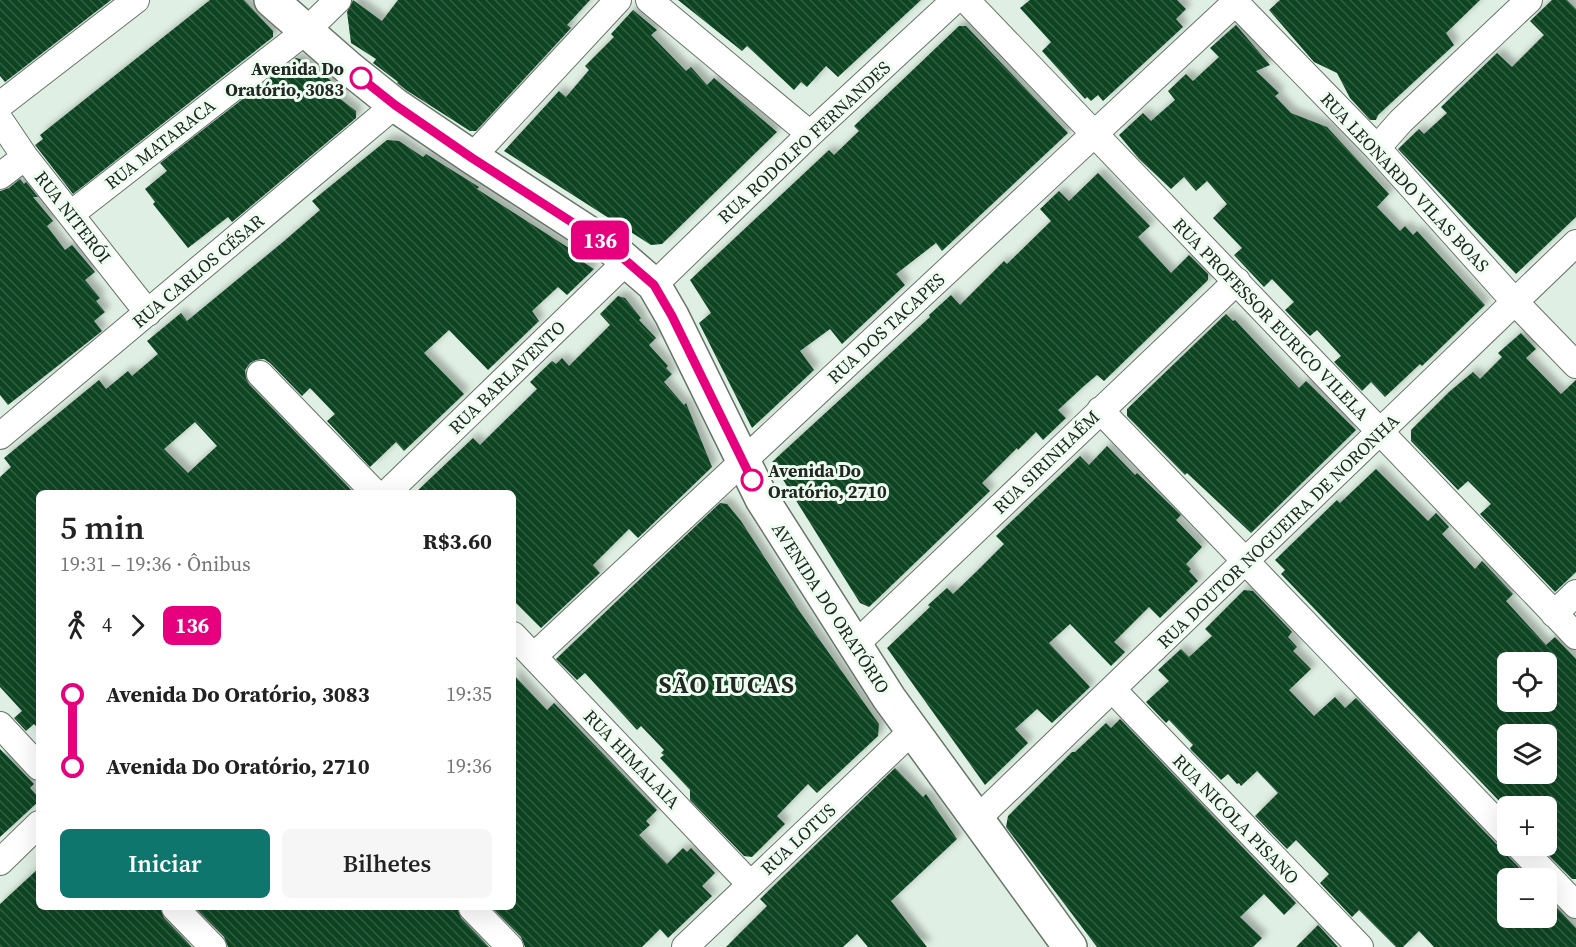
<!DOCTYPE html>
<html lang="pt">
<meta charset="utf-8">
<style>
:root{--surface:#fff;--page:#f6f6f6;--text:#222;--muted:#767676;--accent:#0f766e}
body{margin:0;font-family:"Source Serif 4",serif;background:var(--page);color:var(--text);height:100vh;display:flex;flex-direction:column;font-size:22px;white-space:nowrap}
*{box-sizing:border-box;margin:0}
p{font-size:20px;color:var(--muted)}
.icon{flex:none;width:33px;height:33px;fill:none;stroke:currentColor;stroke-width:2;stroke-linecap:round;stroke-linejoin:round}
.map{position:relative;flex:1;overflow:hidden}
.sheet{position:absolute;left:36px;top:490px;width:480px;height:420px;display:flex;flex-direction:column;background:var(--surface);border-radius:9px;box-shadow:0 6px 24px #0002}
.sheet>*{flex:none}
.badge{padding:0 12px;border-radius:9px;font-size:21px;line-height:39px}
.buttons{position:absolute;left:1497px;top:652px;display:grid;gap:12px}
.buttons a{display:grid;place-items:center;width:60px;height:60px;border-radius:9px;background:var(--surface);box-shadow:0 6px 24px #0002;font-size:30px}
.map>.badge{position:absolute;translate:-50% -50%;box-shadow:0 0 0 3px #fff}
.legs{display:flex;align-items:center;gap:9px;height:66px;padding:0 24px;font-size:20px}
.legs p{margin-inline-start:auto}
.head{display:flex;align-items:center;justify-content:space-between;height:102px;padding:0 24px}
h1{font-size:33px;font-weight:600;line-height:45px}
.primary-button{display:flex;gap:12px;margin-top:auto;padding:12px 24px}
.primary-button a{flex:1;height:69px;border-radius:9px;background:var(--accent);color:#fff;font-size:24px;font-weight:600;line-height:69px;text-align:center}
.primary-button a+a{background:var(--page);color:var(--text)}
ul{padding:0 24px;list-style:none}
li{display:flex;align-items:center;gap:21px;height:72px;font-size:22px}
li i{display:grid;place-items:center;width:9px;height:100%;margin:0 8px;background:currentColor}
li i::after{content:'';width:15px;height:15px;margin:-8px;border:4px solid;border-radius:50%;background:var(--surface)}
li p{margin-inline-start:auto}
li:first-child i{background:linear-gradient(#0000 50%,currentColor 0)}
li:last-child i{background:linear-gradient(currentColor 50%,#0000 0)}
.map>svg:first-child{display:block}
.building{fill:url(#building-back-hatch);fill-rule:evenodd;filter:url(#shadow)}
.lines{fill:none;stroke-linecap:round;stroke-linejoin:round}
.minor-casing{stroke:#667469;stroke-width:28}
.major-casing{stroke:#667469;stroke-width:36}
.minor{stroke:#fff;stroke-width:26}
.major{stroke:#fff;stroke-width:33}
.line-1-casing{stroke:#fff;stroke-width:14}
.line-1{stroke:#e6007e;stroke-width:9}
.stop-1-dot{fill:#fff;stroke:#e6007e;stroke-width:3}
.labels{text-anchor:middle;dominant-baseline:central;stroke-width:6;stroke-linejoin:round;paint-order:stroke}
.stop-label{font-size:18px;font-weight:bold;fill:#222723;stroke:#edfdf0;text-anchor:end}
.street-label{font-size:18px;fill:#222723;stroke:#edfdf0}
.district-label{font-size:24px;font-weight:bold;letter-spacing:1.5px;fill:#222723;stroke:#edfdf0}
</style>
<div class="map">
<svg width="1576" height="947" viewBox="0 0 1576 947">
<defs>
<pattern id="building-back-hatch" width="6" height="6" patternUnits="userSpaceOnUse" patternTransform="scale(1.5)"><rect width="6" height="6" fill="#0f4523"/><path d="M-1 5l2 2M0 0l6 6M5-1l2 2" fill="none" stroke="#325d42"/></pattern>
<filter id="shadow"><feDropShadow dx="5.5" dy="-5.5" stdDeviation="3" flood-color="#0004"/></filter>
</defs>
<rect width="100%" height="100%" fill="#e0efe3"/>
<path class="building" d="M 0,0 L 111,0 L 5,82 L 0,76 Z
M 210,0 L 244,0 L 273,31 L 273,37 L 73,194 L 35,145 L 43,139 L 40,135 Z
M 353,0 L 382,21 L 398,0 L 590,0 L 567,25 L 571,28 L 476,131 L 470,131 L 406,90 L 397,83 L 398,82 L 373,63 L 376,59 L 351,43 L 347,12 Z
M 678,0 L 921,0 L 838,77 L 826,66 L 807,87 L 801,82 L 794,90 L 747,46 L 742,51 Z
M 1030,0 L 1177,0 L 1186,9 L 1176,19 L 1183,27 L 1103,101 L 1098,95 L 1091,101 L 1087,97 L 1085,99 L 1042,51 L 1051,42 L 1020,8 Z
M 1280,0 L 1480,0 L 1446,33 L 1454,45 L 1378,115 L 1376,120 L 1370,120 L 1350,98 L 1337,73 L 1314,62 L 1269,10 Z
M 1552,0 L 1567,0 L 1576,9 L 1576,217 L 1516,274 L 1398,149 L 1419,129 L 1424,134 L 1447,113 L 1441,107 L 1497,53 L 1512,67 L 1544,35 L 1530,21 Z
M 633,10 L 657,30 L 651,35 L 686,71 L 691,67 L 707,85 L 714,78 L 777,132 L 662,244 L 651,245 L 504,151 L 559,91 L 566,97 L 589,70 L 585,66 L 614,37 L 611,34 Z
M 1236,25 L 1270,65 L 1256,71 L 1279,93 L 1275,96 L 1291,113 L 1327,127 L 1389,194 L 1377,207 L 1400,231 L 1405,226 L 1413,235 L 1417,231 L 1485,305 L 1422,366 L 1420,364 L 1385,397 L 1371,382 L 1362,391 L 1334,362 L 1341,356 L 1317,330 L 1310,336 L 1285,310 L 1294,302 L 1272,279 L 1264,287 L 1234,255 L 1242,248 L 1213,218 L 1227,204 L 1207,181 L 1196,191 L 1184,177 L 1171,189 L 1139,159 L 1119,135 L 1143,113 L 1151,121 L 1175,100 L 1168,91 L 1186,74 L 1193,81 L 1219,57 L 1210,48 Z
M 959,26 L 966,26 L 1068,133 L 942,251 L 936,243 L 896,274 L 905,285 L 842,344 L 830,329 L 800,351 L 814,370 L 752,428 L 699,323 L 711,313 L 690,280 L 829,150 L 834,155 L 859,131 L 854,126 Z
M 296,58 L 300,59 L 320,74 L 322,72 L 344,94 L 339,98 L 356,111 L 356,118 L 232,222 L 228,217 L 188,248 L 153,204 L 155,202 L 145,189 L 167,171 L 160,163 Z
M 387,140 L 399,141 L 423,157 L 426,154 L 479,187 L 477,189 L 572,250 L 569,253 L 594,269 L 567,295 L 558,287 L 532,311 L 539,321 L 488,370 L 449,330 L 424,353 L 464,394 L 404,451 L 396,442 L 370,467 L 327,421 L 335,414 L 310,388 L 302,396 L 270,363 L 264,359 L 256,360 L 250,363 L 245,370 L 246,378 L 249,384 L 355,494 L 39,494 L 39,729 L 34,724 L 26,731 L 14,718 L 22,711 L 0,687 L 0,477 L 11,467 L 4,458 L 99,380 L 106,389 L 128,371 L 132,376 L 158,354 L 147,341 L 181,313 L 187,321 L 283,242 L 320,210 L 312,201 ZM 195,422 L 217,446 L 188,473 L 164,449 Z
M 1098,173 L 1150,226 L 1138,237 L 1171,273 L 1189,255 L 1208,274 L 1208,280 L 1104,381 L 1097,375 L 1084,386 L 1058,410 L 1066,418 L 1043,440 L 1036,432 L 1018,450 L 1017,448 L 982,483 L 990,491 L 869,607 L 860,603 L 772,462 L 930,317 L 929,315 L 951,295 L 960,305 L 1004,261 L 1007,264 L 1051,221 L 1040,209 L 1059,191 L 1069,201 Z
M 20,179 L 24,184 L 26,182 L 38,197 L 33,197 L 53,221 L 47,226 L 65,250 L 72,245 L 95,272 L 85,280 L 100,298 L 96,301 L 105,312 L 94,321 L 102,331 L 8,405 L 0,395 L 0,191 L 9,188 Z
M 618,296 L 625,298 L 641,318 L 639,320 L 656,338 L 649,345 L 668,366 L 666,368 L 672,374 L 664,382 L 684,405 L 686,403 L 712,467 L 638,538 L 629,529 L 593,565 L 600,573 L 541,628 L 513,600 L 513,494 L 414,494 L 473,438 L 480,445 L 537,389 L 530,382 L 552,361 L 556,364 L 562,358 L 569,366 L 610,325 L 600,314 Z
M 1226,314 L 1233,321 L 1235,320 L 1299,388 L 1306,381 L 1356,430 L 1251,533 L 1187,473 L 1185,475 L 1127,416 L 1127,409 Z
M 1521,333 L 1536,349 L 1526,358 L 1561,394 L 1576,380 L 1576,572 L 1555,592 L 1480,514 L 1491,504 L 1468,481 L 1458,490 L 1411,441 L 1411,430 L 1449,392 L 1473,372 L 1480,379 L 1502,357 L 1498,353 Z
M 1107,446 L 1135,475 L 1137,473 L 1181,515 L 1176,520 L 1202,547 L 1186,564 L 1191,569 L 1189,571 L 1198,581 L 1160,618 L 1149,607 L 1114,642 L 1125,652 L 1111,666 L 1070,624 L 1049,643 L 1090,687 L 1052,723 L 1037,709 L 1015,729 L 1028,743 L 985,785 L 887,648 L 930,607 L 928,605 L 947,588 L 953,594 L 976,572 L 1004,544 L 996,536 L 1080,456 L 1089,465 Z
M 1376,469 L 1428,521 L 1436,513 L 1449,527 L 1442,534 L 1475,569 L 1482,561 L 1513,594 L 1506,601 L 1546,645 L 1555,637 L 1576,659 L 1576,879 L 1572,879 L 1546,853 L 1546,807 L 1505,807 L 1281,574 L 1285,570 L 1275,560 L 1337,500 L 1340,503 ZM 1508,663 L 1546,663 L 1546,702 L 1508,702 ZM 1508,735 L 1546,735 L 1546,774 L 1508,774 Z
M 720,503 L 727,504 L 741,521 L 800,612 L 879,724 L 878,736 L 817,793 L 808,784 L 777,816 L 785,824 L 752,857 L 744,856 L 690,800 L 690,790 L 660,758 L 664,755 L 661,753 L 664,750 L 641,726 L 637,730 L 585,673 L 577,680 L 556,659 Z
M 1244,590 L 1253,591 L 1292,632 L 1288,637 L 1297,647 L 1293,651 L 1311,669 L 1289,690 L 1314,716 L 1335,697 L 1345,708 L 1356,698 L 1530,879 L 1508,879 L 1508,918 L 1546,918 L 1546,896 L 1576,928 L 1576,947 L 1434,947 L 1419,931 L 1403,947 L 1396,947 L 1359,910 L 1352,917 L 1320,883 L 1329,874 L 1296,840 L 1287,849 L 1255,816 L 1278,793 L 1257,771 L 1241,786 L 1239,783 L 1237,784 L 1228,774 L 1221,780 L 1191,750 L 1190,748 L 1193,745 L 1169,720 L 1166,723 L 1146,702 L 1169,681 L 1158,670 L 1181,649 L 1189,657 L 1212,636 L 1205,629 Z
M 513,674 L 547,710 L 554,703 L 657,810 L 646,821 L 650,825 L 639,835 L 667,864 L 683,848 L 687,852 L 691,848 L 715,873 L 702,886 L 712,896 L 668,938 L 660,929 L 642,947 L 525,947 L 521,937 L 492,908 L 513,908 Z
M 1120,719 L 1296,903 L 1284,915 L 1264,894 L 1240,917 L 1262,938 L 1253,947 L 1097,947 L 1006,827 L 1008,816 L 1072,752 L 1075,752 L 1106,723 L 1111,728 Z
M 0,749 L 34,784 L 30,788 L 39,798 L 39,801 L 0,837 Z
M 895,768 L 923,797 L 926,794 L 957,839 L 891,901 L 927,947 L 868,947 L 857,934 L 843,947 L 726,947 L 767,906 L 760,899 Z
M 39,868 L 39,908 L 160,908 L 164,918 L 192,947 L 0,947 L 0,904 Z
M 195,908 L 457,908 L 461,918 L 489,947 L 228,947 L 224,937 Z
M 1318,925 L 1338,947 L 1296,947 Z"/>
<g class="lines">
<defs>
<path id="minor" d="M 649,0 L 810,134
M 966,0 L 1576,636
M 1233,0 L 1377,148 L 1515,302 L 1576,365
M 0,105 L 136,0
M 0,120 L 25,157 L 148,313
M 1377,148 L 1401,121 L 1529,0
M 472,157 L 618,0
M 0,176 L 25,157
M 71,214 L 306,31 L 338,0
M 654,285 L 810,134 L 955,0
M 260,374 L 376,494
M 1100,410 L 1508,834
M 0,436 L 395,105
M 386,494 L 628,260
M 1554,614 L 1576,593
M 513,635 L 750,884
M 856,644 L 1237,281
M 534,656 L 1238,0
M 1113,690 L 1360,947
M 0,725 L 39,767
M 978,818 L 1576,243
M 1519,846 L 1576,905
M 0,862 L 39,824
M 175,908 L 213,947
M 472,908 L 510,947
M 685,947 L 912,731"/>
<path id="major" d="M 271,0 L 350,69 L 395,105 L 472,157 L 609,246 L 654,285 L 672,316 L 762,499 L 889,698 L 1070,947"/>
</defs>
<use href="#minor" class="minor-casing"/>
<use href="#major" class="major-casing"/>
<use href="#minor" class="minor"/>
<use href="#major" class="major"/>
</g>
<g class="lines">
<defs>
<path id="line-1" d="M 361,78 L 395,105 L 472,158 L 609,246 L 654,285 L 672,316 L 752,480"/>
</defs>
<use href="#line-1" class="line-1-casing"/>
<use href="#line-1" class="line-1"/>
</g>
<g class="stop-1-dot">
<circle cx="361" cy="78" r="10"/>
<circle cx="752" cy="480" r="10"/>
</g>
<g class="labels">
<g class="stop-label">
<text x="344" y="68">Avenida Do<tspan x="344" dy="21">Oratório, 3083</tspan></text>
<text x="768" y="470" text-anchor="start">Avenida Do<tspan x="768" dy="21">Oratório, 2710</tspan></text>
</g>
<g class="street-label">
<text transform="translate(804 142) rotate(-43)">RUA RODOLFO FERNANDES</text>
<text transform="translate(160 144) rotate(-38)">RUA MATARACA</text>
<text transform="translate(1405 182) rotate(47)">RUA LEONARDO VILAS BOAS</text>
<text transform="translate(73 217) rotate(52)">RUA NITERÓI</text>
<text transform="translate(198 271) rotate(-40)">RUA CARLOS CÉSAR</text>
<text transform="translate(1271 319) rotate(46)">RUA PROFESSOR EURICO VILELA</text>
<text transform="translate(886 328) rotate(-43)">RUA DOS TACAPES</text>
<text transform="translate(507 377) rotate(-44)">RUA BARLAVENTO</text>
<text transform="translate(1046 462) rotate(-44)">RUA SIRINHAÉM</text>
<text transform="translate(1278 531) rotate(-44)">RUA DOUTOR NOGUEIRA DE NORONHA</text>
<text transform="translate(831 608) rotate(57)">AVENIDA DO ORATÓRIO</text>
<text transform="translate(632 759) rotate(46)">RUA HIMALAIA</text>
<text transform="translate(1236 819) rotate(46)">RUA NICOLA PISANO</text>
<text transform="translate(798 839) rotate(-43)">RUA LOTUS</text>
</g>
<g class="district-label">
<text x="727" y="684">SÃO LUCAS</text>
</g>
</g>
</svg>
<div class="buttons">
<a><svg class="icon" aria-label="locate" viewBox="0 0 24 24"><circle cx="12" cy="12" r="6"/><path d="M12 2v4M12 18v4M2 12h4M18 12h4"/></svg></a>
<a><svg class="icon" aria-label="layers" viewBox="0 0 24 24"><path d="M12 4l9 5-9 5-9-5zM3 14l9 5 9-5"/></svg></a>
<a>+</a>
<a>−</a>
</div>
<b class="badge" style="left:600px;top:240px;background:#e6007e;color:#fff">136</b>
<section class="sheet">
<div class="head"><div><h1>5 min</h1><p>19:31 – 19:36 · Ônibus</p></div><b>R$3.60</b></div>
<div class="legs"><svg class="icon" aria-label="walk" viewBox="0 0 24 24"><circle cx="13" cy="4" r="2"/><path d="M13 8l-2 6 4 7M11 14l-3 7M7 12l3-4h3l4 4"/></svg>4<svg class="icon" aria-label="forward" viewBox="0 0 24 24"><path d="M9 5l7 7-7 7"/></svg><b class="badge" style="background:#e6007e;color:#fff">136</b></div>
<ul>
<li><i style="color:#e6007e"></i><b>Avenida Do Oratório, 3083</b><p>19:35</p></li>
<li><i style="color:#e6007e"></i><b>Avenida Do Oratório, 2710</b><p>19:36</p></li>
</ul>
<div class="primary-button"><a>Iniciar</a><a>Bilhetes</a></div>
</section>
</div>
